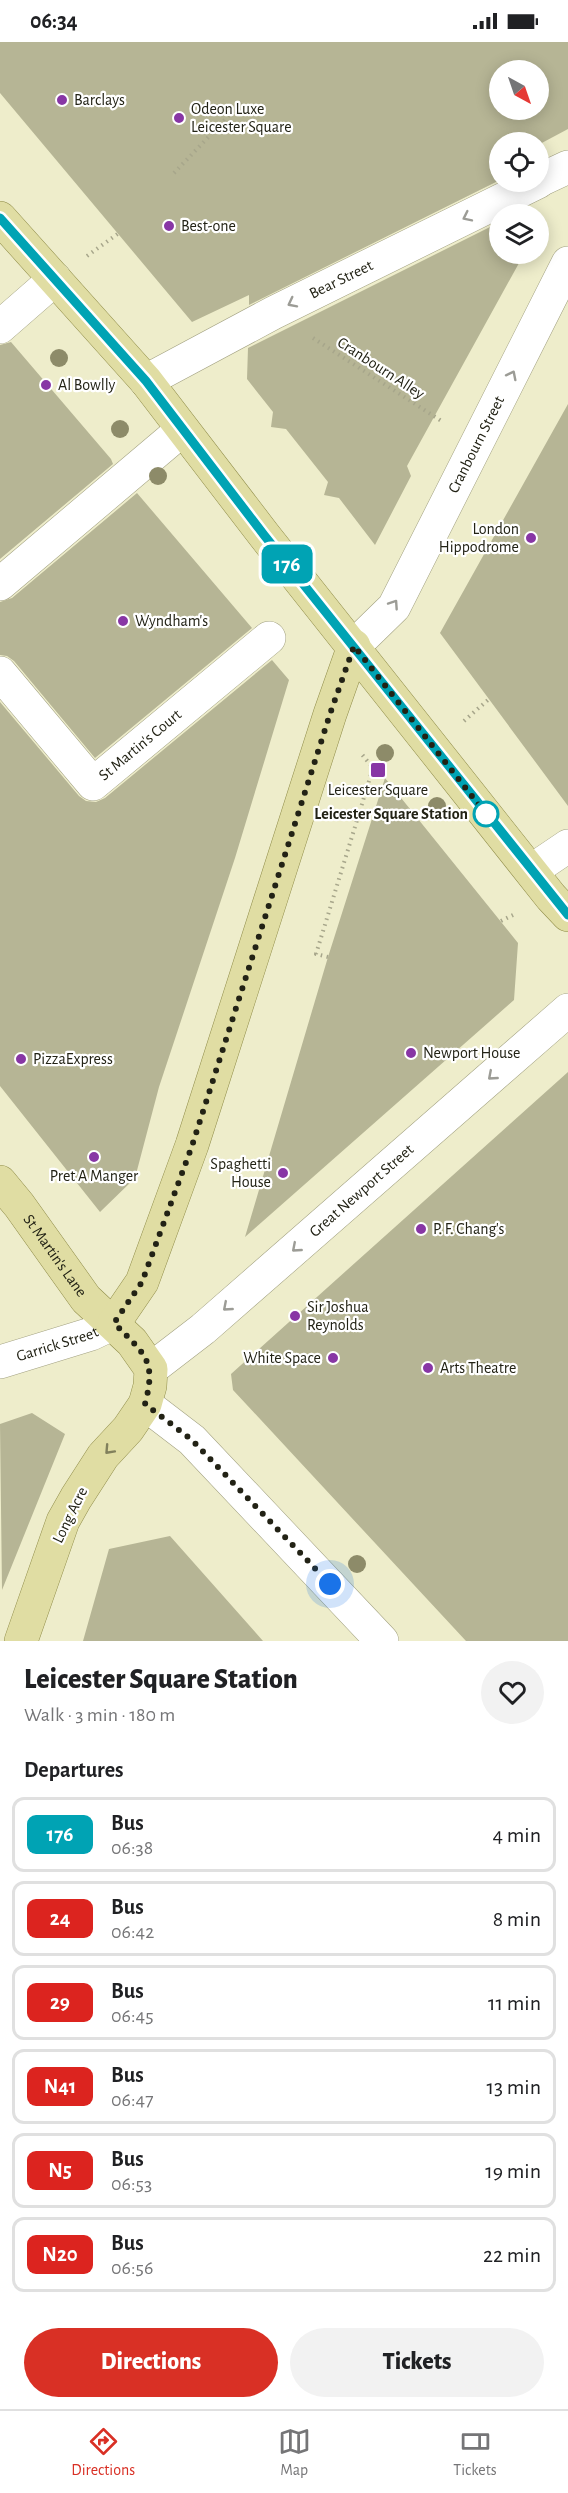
<!DOCTYPE html>
<meta charset="utf-8">
<style>
:root{--surface:#fff;--page:#f2f2f2;--text:#202124;--muted:#757577;--line:#e0e0e0;--accent:#d93025}
body{margin:0;font-family:"Alegreya Sans",sans-serif;background:var(--page);color:var(--text);height:100vh;display:flex;flex-direction:column;font-size:22px;white-space:nowrap}
*{box-sizing:border-box;margin:0}
p{font-size:20px;color:var(--muted)}
.icon{flex:none;width:33px;height:33px;fill:none;stroke:currentColor;stroke-width:2;stroke-linecap:round;stroke-linejoin:round}
.map{position:relative;height:1599px;overflow:hidden}
.drawer{display:flex;flex-direction:column;background:var(--surface);flex:1}
.drawer>*{flex:none}
.badge{padding:0 12px;border-radius:9px;font-size:21px;line-height:39px}
.needle{width:39px;rotate:140deg}
.buttons{position:absolute;left:489px;top:18px;display:grid;gap:12px}
.buttons a{display:grid;place-items:center;width:60px;height:60px;border-radius:50%;background:var(--surface);box-shadow:0 3px 15px #0003;font-size:30px}
.you{position:absolute;width:30px;height:30px;margin:-15px;border:4px solid #fff;border-radius:50%;background:#1a73e8;box-shadow:0 0 0 9px #1a73e833}
.map>.badge{position:absolute;translate:-50% -50%;box-shadow:0 0 0 3px #fff}
h2{padding:0 24px;font-size:22px;line-height:54px}
.round{display:grid;place-items:center;flex:none;width:63px;height:63px;border-radius:32px;background:var(--page)}
.headline{display:flex;align-items:center;justify-content:space-between;height:102px;padding:0 24px}
h1{font-size:28px;font-weight:800;line-height:45px}
.primary-button{display:flex;gap:12px;margin-top:auto;padding:12px 24px}
.primary-button a{flex:1;height:69px;border-radius:36px;background:var(--accent);color:#fff;font-size:24px;font-weight:800;line-height:69px;text-align:center}
.primary-button a+a{background:var(--page);color:var(--text)}
ul{padding:0;list-style:none}
li{display:flex;align-items:center;gap:18px;height:75px;margin:0 12px 9px;padding:0 12px;border:3px solid var(--line);border-radius:12px}
li div{flex:1}
li b{display:block;font-size:22px}
li em{font-style:normal}
li .badge{min-width:66px;font-weight:700;text-align:center}
.status{display:flex;justify-content:space-between;align-items:center;height:42px;padding:0 30px;background:var(--surface);direction:ltr}
.status svg{height:16px;fill:currentColor}
.tab-bar{display:flex;justify-content:space-around;align-items:center;height:84px;border-top:2px solid var(--line);background:var(--surface);font-size:16px;color:var(--muted)}
.tab-bar a{display:grid;justify-items:center;gap:3px}
.tab-bar .selected{color:var(--accent)}
.map>svg:first-child{display:block}
.building{fill:#b6b595;fill-rule:evenodd}
.lines{fill:none;stroke-linecap:round;stroke-linejoin:round}
.minor-casing{stroke:#a2a181;stroke-width:34}
.major-casing{stroke:#908d4a;stroke-width:34}
.path{stroke:#a7a68b;stroke-width:4;stroke-dasharray:1.5 4.5;stroke-linecap:butt}
.minor{stroke:#fff;stroke-width:33}
.major{stroke:#e0dda3;stroke-width:33}
.tree{fill:#8d8b69}
.oneway{stroke:#9c9c96}
.oneway2{stroke:#81805c}
.line-casing{stroke:#fff;stroke-width:14}
.line{stroke:#00a3b4;stroke-width:9}
.walk{stroke:#222215;stroke-width:6;stroke-dasharray:0 10.8}
.poi-dot{fill:#8836a5;stroke:#fff;stroke-width:2}
.stop-dot{fill:#fff;stroke:#00a3b4;stroke-width:3}
.labels{text-anchor:middle;dominant-baseline:central;stroke-width:4.5;stroke-linejoin:round;paint-order:stroke}
.poi-label{font-size:16px;fill:#222215;stroke:#fff;text-anchor:start}
.street-label{font-size:16px;fill:#222215;stroke:#fff}
.stop-label{font-size:16px;font-weight:bold;fill:#222215;stroke:#fff;text-anchor:end}
</style>
<div class="status"><b>06:34</b><svg viewBox="0 0 49 12"><path d="M0 12V9h3v3zM5 12V6h3v6zM10 12V3h3v9zM15 12V0h3v12zM26 1h20v11H26zM47 4h2v5h-2z"/></svg></div>
<div class="map">
<svg width="568" height="1599" viewBox="0 0 568 1599">
<rect width="100%" height="100%" fill="#eeedcb"/>
<path class="building" d="M 0,0 L 568,0 L 568,87 L 538,103 L 538,100 L 500,100 L 500,138 L 249,263 L 249,253 L 192,280 L 0,51 ZM 500,28 L 538,28 L 538,68 L 500,68 Z
M 500,180 L 500,212 L 524,212 L 407,424 L 411,434 L 375,503 L 339,456 L 324,453 L 328,440 L 286,387 L 271,385 L 273,370 L 247,337 L 248,306 Z
M 11,300 L 111,417 L 113,422 L 0,517 L 0,303 Z
M 568,362 L 568,764 L 440,591 Z
M 137,451 L 252,586 L 95,716 L 14,619 L 7,614 L 0,613 L 0,560 L 12,556 Z
M 272,618 L 289,638 L 235,816 L 159,1045 L 135,1136 L 100,1170 L 0,1044 L 0,660 L 79,754 L 86,759 L 96,760 L 105,756 Z
M 385,736 L 518,901 L 514,958 L 245,1195 L 328,915 Z
M 568,1030 L 568,1599 L 466,1599 L 233,1348 L 231,1332 Z
M 32,1371 L 65,1392 L 2,1548 L 0,1382 Z
M 170,1494 L 263,1599 L 83,1599 L 109,1507 Z"/>
<g class="lines">
<defs>
<g id="minor">
<path d="M 538,139 L 568,125"/>
<path d="M 0,285 L 55,237"/>
<path id="s1" d="M 146,339 L 273,271 L 538,140"/>
<path d="M 0,542 L 182,388"/>
<path id="s2" d="M 354,604 L 394,565 L 568,221"/>
<path id="s3" d="M 0,631 L 93,742 L 269,596"/>
<path d="M 531,829 L 568,804"/>
<path id="s4" d="M 0,1320 L 91,1292 L 114,1281"/>
<path id="s5" d="M 151,1327 L 203,1287 L 568,968"/>
<path d="M 145,1362 L 192,1398 L 382,1599"/>
</g>
<g id="major">
<path d="M 0,176 L 146,339 L 264,493 L 551,855 L 568,873"/>
<path id="s6" d="M 0,1140 L 19,1163 L 86,1257 L 132,1300 L 151,1327 L 150,1344 L 145,1362 L 128,1387 L 103,1414 L 76,1456 L 63,1479 L 21,1599"/>
<path d="M 114,1281 L 142,1240 L 192,1103 L 330,672 L 354,604"/>
</g>
</defs>
<use href="#minor" class="minor-casing"/>
<use href="#major" class="major-casing"/>
<path class="path" d="M 174,131 L 242,60
M 87,214 L 119,191
M 313,296 L 443,380
M 464,679 L 489,657
M 501,879 L 513,873
M 328,915 L 316,912 L 373,726 L 360,710"/>
<use href="#minor" class="minor"/>
<use href="#major" class="major"/>
</g>
<g class="tree">
<circle cx="59" cy="316" r="9"/>
<circle cx="120" cy="387" r="9"/>
<circle cx="158" cy="434" r="9"/>
<circle cx="385" cy="711" r="9"/>
<circle cx="437" cy="764" r="9"/>
<circle cx="357" cy="1522" r="9"/>
</g>
<defs><path id="oneway-chevron" d="M-2-3.5L2.5 0L-2 3.5" fill="none" stroke-width="1.6" stroke-linecap="round" stroke-linejoin="round" transform="scale(1.5)"/></defs>
<g class="oneway">
<use href="#oneway-chevron" transform="translate(467 175) rotate(154)"/>
<use href="#oneway-chevron" transform="translate(292 261) rotate(153)"/>
<use href="#oneway-chevron" transform="translate(512 333) rotate(-63)"/>
<use href="#oneway-chevron" transform="translate(394 562) rotate(-56)"/>
<use href="#oneway-chevron" transform="translate(492 1034) rotate(139)"/>
<use href="#oneway-chevron" transform="translate(296 1206) rotate(139)"/>
<use href="#oneway-chevron" transform="translate(227 1265) rotate(139)"/>
</g>
<use class="oneway2" href="#oneway-chevron" transform="translate(109 1408) rotate(133)"/>
<g class="lines">
<defs>
<path id="line" d="M 0,176 L 146,339 L 264,493 L 568,873"/>
</defs>
<use href="#line" class="line-casing"/>
<use href="#line" class="line"/>
<path class="walk" d="M 330,1542 L 192,1398 L 145,1362 C 157,1317 144,1312 114,1281 L 142,1240 L 192,1104 L 330,672 L 354,604 L 486,772"/>
</g>
<g class="poi-dot">
<circle cx="62" cy="58" r="6"/>
<circle cx="179" cy="76" r="6"/>
<circle cx="169" cy="184" r="6"/>
<circle cx="46" cy="343" r="6"/>
<circle cx="531" cy="496" r="6"/>
<circle cx="123" cy="579" r="6"/>
<rect x="370" y="720" width="16" height="16" rx="3"/>
<circle cx="411" cy="1011" r="6"/>
<circle cx="21" cy="1017" r="6"/>
<circle cx="94" cy="1115" r="6"/>
<circle cx="283" cy="1131" r="6"/>
<circle cx="421" cy="1187" r="6"/>
<circle cx="295" cy="1274" r="6"/>
<circle cx="333" cy="1316" r="6"/>
<circle cx="428" cy="1326" r="6"/>
</g>
<circle class="stop-dot" cx="486" cy="772" r="12"/>
<g class="labels">
<g class="poi-label">
<text x="74" y="58">Barclays</text>
<text x="191" y="67">Odeon Luxe<tspan x="191" dy="18">Leicester Square</tspan></text>
<text x="181" y="184">Best-one</text>
<text x="58" y="343">Al Bowlly</text>
<text x="519" y="487" text-anchor="end">London<tspan x="519" dy="18">Hippodrome</tspan></text>
<text x="135" y="579">Wyndham's</text>
<text x="378" y="748" text-anchor="middle">Leicester Square</text>
<text x="423" y="1011">Newport House</text>
<text x="33" y="1017">PizzaExpress</text>
<text x="271" y="1122" text-anchor="end">Spaghetti<tspan x="271" dy="18">House</tspan></text>
<text x="94" y="1134" text-anchor="middle">Pret A Manger</text>
<text x="433" y="1187">P. F. Chang's</text>
<text x="307" y="1265">Sir Joshua<tspan x="307" dy="18">Reynolds</tspan></text>
<text x="321" y="1316" text-anchor="end">White Space</text>
<text x="440" y="1326">Arts Theatre</text>
</g>
<g class="street-label">
<text stroke="none"><textPath href="#s1" startOffset="220">Bear Street</textPath></text>
<text transform="translate(381 326) rotate(33)">Cranbourn Alley</text>
<text stroke="none"><textPath href="#s2" startOffset="238">Cranbourn Street</textPath></text>
<text stroke="none"><textPath href="#s3" startOffset="206">St Martin's Court</textPath></text>
<text stroke="none"><textPath href="#s5" startOffset="276">Great Newport Street</textPath></text>
<text stroke="none"><textPath href="#s6" startOffset="92">St Martin's Lane</textPath></text>
<text stroke="none"><textPath href="#s4" startOffset="60">Garrick Street</textPath></text>
<text transform="translate(70 1473) rotate(-64)">Long Acre</text>
</g>
<g class="stop-label">
<text x="468" y="772">Leicester Square Station</text>
</g>
</g>
</svg>
<div class="buttons">
<a><svg class="needle" viewBox="-14 -14 28 28"><path d="M0-13l5 13h-10z" fill="#e53935"/><path d="M0 13l5-13h-10z" fill="#757577"/></svg></a>
<a><svg class="icon" aria-label="locate" viewBox="0 0 24 24"><circle cx="12" cy="12" r="6"/><path d="M12 2v4M12 18v4M2 12h4M18 12h4"/></svg></a>
<a><svg class="icon" aria-label="layers" viewBox="0 0 24 24"><path d="M12 4l9 5-9 5-9-5zM3 14l9 5 9-5"/></svg></a>
</div>
<div class="you" style="left:330px;top:1542px"></div>
<b class="badge" style="left:287px;top:522px;background:#00a3b4;color:#fff">176</b>
</div>
<section class="drawer">
<div class="headline"><div><h1>Leicester Square Station</h1><p>Walk · 3 min · 180 m</p></div><a class="round"><svg class="icon" aria-label="heart" viewBox="0 0 24 24"><path d="M12 20l-8-8c-3-5 5-10 8-4 3-6 11-1 8 4z"/></svg></a></div>
<h2>Departures</h2>
<ul>
<li><span class="badge" style="background:#00a3b4;color:#fff">176</span><div><b>Bus</b><p>06:38</p></div><em>4 min</em></li>
<li><span class="badge" style="background:#dc241f;color:#fff">24</span><div><b>Bus</b><p>06:42</p></div><em>8 min</em></li>
<li><span class="badge" style="background:#dc241f;color:#fff">29</span><div><b>Bus</b><p>06:45</p></div><em>11 min</em></li>
<li><span class="badge" style="background:#dc241f;color:#fff">N41</span><div><b>Bus</b><p>06:47</p></div><em>13 min</em></li>
<li><span class="badge" style="background:#dc241f;color:#fff">N5</span><div><b>Bus</b><p>06:53</p></div><em>19 min</em></li>
<li><span class="badge" style="background:#dc241f;color:#fff">N20</span><div><b>Bus</b><p>06:56</p></div><em>22 min</em></li>
</ul>
<div class="primary-button"><a>Directions</a><a>Tickets</a></div>
</section>
<nav class="tab-bar">
<a class="selected"><svg class="icon" aria-label="directions" viewBox="0 0 24 24"><path d="M12 3l9 9-9 9-9-9zM9 14v-3h6M13 9l2 2-2 2"/></svg>Directions</a>
<a><svg class="icon" aria-label="map" viewBox="0 0 24 24"><path d="M3 6l6-2 6 2 6-2v14l-6 2-6-2-6 2zM9 4v14M15 6v14"/></svg>Map</a>
<a><svg class="icon" aria-label="tickets" viewBox="0 0 24 24"><path d="M3 7h18v10H3zM15 7v10"/></svg>Tickets</a>
</nav>
